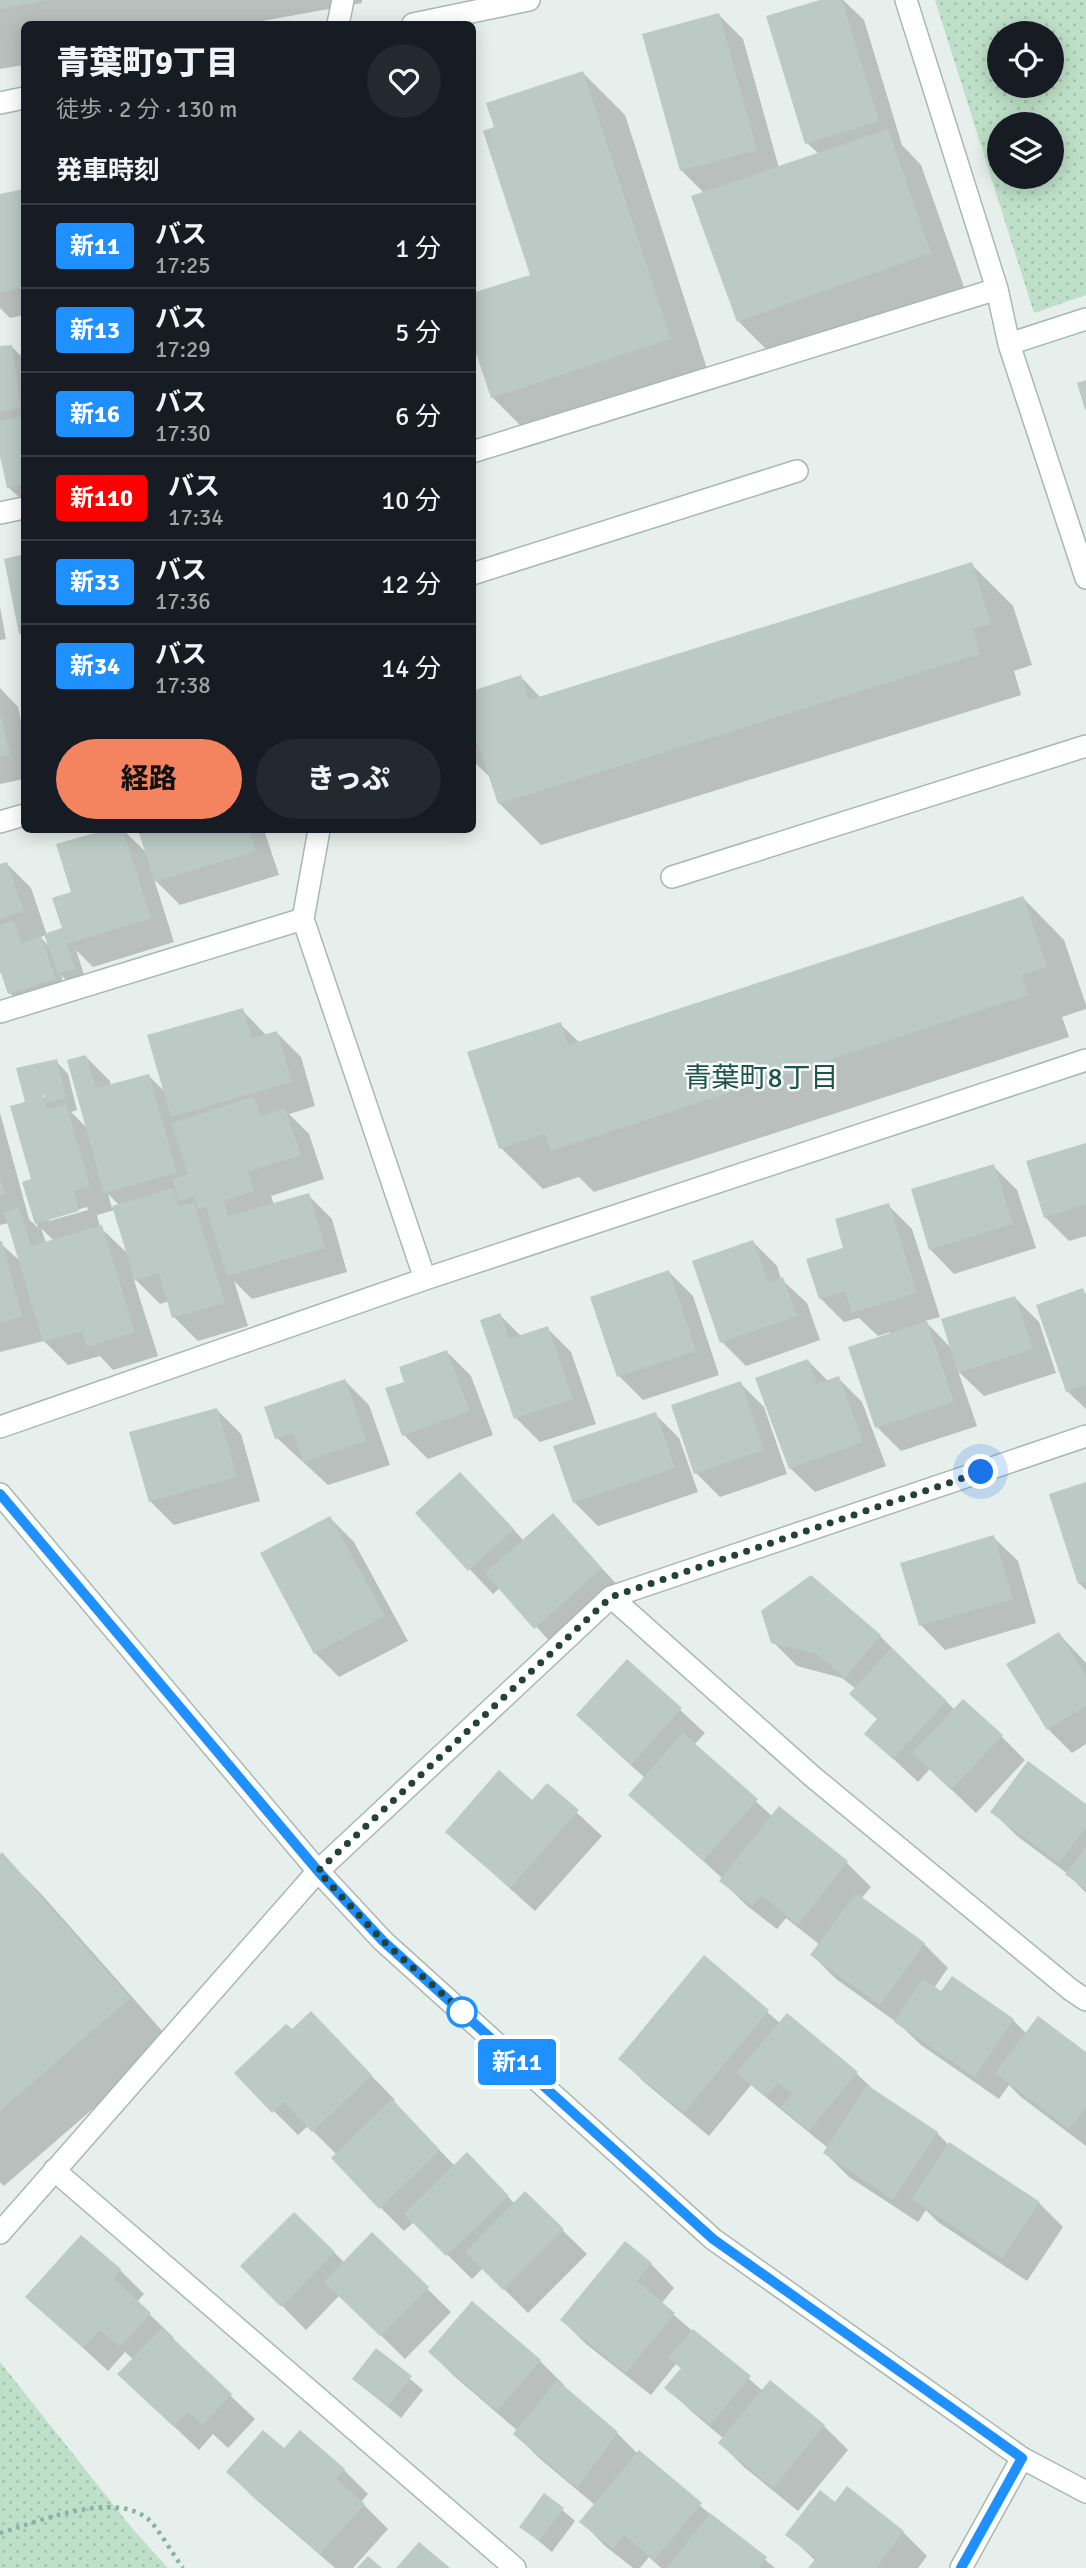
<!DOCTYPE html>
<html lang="ja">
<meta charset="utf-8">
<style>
:root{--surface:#171b24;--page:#242831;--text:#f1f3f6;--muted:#9ea1a6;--line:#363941;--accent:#f4845f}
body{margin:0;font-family:Signika,"Noto Sans JP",sans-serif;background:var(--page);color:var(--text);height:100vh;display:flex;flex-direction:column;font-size:26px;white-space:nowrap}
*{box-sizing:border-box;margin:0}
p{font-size:23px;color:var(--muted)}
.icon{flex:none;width:38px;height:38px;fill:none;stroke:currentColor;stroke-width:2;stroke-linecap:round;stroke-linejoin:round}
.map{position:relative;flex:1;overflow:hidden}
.side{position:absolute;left:21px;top:21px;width:455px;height:812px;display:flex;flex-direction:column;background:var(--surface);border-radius:10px;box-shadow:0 4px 18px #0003}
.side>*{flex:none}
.badge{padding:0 14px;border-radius:5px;font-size:24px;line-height:46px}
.controls{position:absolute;left:987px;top:21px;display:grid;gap:14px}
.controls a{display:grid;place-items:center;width:77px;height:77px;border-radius:50%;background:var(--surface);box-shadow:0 4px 18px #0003;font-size:35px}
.you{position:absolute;width:35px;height:35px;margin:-18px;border:5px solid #fff;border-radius:50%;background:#1a73e8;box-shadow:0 0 0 10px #1a73e833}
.map>.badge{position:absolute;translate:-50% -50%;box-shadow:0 0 0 4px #fff}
h2{padding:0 35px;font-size:26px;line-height:63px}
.round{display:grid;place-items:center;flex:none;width:74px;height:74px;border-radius:37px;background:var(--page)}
.head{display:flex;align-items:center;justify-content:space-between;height:119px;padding:0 35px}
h1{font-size:33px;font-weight:800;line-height:52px}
.primary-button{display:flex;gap:14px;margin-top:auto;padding:14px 35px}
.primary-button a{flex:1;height:80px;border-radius:42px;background:var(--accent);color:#111;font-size:28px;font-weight:800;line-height:80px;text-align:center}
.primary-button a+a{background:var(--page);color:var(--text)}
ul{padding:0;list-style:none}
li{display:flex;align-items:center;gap:21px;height:84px;padding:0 35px;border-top:2px solid var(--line)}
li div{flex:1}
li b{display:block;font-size:26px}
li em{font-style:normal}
li .badge{min-width:77px;font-weight:700;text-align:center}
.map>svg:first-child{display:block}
.grass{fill:url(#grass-dots);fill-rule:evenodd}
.shadow{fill:#0003;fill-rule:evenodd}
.building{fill:#bbcac4}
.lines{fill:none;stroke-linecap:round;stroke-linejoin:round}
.service-casing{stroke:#a8b8b2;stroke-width:24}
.minor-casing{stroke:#a8b8b2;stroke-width:24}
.tertiary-casing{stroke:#a8b8b2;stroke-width:24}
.path{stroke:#86b3a5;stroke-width:4.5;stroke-dasharray:3.5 5;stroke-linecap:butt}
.service{stroke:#fff;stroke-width:21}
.minor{stroke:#fff;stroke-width:21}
.tertiary{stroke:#fff;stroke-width:21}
.line-casing{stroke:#fff;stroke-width:16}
.line{stroke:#1e90ff;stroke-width:10}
.walk{stroke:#24423a;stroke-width:7;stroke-dasharray:0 12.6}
.stop-dot{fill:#fff;stroke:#1e90ff;stroke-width:3.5}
.labels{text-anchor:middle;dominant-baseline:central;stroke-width:5;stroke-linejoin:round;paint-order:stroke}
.neighbourhood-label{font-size:28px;fill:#1f5548;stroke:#f7fbf9}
</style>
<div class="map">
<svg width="1086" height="2568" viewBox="0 0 1086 2568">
<defs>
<pattern id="grass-dots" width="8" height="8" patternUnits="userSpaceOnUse" patternTransform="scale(1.75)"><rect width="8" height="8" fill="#bfe0c8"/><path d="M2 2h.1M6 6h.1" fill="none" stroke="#a4c1ad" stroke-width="1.8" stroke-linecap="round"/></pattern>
</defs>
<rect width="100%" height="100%" fill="#e6efeb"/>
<path class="grass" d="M 935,0 L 1086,0 L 1086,295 L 1034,313 ZM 999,33 L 1052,33 L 1052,86 L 999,86 ZM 999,124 L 1052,124 L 1052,177 L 999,177 Z
M 0,2362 L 131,2527 L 168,2568 L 0,2568 Z"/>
<path class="shadow" d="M 0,0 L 362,0 L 362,3 L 245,24 L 24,24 L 24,65 L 0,69 Z
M 826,0 L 843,0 L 864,20 L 902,145 L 921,165 L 964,287 L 772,355 L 738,321 L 704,193 L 681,170 L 719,15 L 743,39 L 779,168 L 819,154 L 807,143 Z
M 583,73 L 625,115 L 711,381 L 534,439 L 492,397 L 532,276 Z
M 24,191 L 24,315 L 10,318 L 0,308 L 0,196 Z
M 12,347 L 24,359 L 24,498 L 21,499 L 8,487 L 0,448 L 0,348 Z
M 24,556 L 24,637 L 21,633 L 6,560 Z
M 971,564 L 1013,606 L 1032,665 L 1014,671 L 1021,695 L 541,845 L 499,803 L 492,779 L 472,760 L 472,693 L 521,677 L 541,698 Z
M 0,607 L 6,639 L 0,640 Z
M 0,688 L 18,707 L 24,736 L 24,779 L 0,784 Z
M 111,830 L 123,830 L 148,854 L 140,830 L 264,830 L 279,875 L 180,905 L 154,879 L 174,942 L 93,967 L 76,950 L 86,981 L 72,986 L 61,975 L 66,991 L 22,1005 L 10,993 L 2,972 L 0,973 L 0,866 L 7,864 L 31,888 L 47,935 L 64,930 L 73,893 L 58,846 ZM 47,935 L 51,948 L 40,937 Z
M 1023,898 L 1064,940 L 1086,1005 L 1086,1009 L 1062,1017 L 1069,1037 L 594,1192 L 579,1177 L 543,1189 L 501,1148 L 560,1024 L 580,1043 Z
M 242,1010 L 267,1036 L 277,1033 L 301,1057 L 315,1106 L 289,1114 L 309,1134 L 324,1179 L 271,1196 L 274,1205 L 308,1195 L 332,1219 L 347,1272 L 252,1299 L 234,1281 L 248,1326 L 198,1341 L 174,1317 L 169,1301 L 160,1304 L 133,1277 L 158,1356 L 113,1370 L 100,1356 L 68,1365 L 44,1341 L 0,1352 L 0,1243 L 20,1261 L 8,1223 L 0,1225 L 0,1113 L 29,1219 L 38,1228 L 24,1183 L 33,1180 L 28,1102 L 56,1061 L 68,1074 L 77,1110 L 71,1112 L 88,1129 L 86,1057 L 110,1081 L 111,1086 L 149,1076 L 166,1093 ZM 48,1093 L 49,1096 L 32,1101 L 32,1098 ZM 108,1194 L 120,1206 L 112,1208 ZM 87,1207 L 88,1210 L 49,1221 L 49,1218 ZM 115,1210 L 128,1254 L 100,1227 L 97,1215 ZM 41,1228 L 54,1241 L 46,1243 Z
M 1086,1144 L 1086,1236 L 1069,1241 L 1045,1217 Z
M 993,1166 L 1017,1190 L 1036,1248 L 954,1274 L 930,1249 Z
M 888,1205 L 912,1229 L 940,1317 L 925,1321 L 952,1349 L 1015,1298 L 1039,1322 L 1056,1373 L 984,1396 L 958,1371 L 977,1426 L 901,1451 L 877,1427 L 890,1332 L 878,1336 L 859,1318 L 844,1322 L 820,1298 L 845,1249 Z
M 753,1242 L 777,1266 L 781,1279 L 807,1303 L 820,1340 L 746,1366 L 722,1342 Z
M 669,1272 L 693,1296 L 719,1375 L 643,1400 L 619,1376 Z
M 1082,1290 L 1086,1294 L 1086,1409 L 1067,1391 Z
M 500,1315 L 522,1337 L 547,1328 L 571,1352 L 596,1424 L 540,1442 L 516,1418 Z
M 447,1352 L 471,1376 L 493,1435 L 428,1459 L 404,1435 L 406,1383 Z
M 808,1361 L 828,1381 L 838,1378 L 862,1402 L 886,1466 L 815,1492 L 790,1468 Z
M 345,1381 L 369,1405 L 390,1465 L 328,1485 L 277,1438 L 266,1408 Z
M 740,1383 L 764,1407 L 787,1474 L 720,1497 L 696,1473 Z
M 217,1410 L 241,1434 L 260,1501 L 174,1525 L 150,1501 Z
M 655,1414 L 679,1438 L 698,1492 L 598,1526 L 574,1502 Z
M 1086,1484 L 1086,1590 L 1079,1583 Z
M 484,1498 L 524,1541 L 553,1516 L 625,1593 L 559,1651 L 500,1588 L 493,1594 L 417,1513 Z
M 330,1518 L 354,1542 L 408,1641 L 339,1677 L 315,1653 Z
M 993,1537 L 1018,1561 L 1036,1623 L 945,1650 L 921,1625 Z
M 811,1578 L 880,1636 L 955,1710 L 1001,1736 L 1025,1760 L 976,1813 L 930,1769 L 918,1782 L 867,1734 L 879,1720 L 856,1689 L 842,1678 L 797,1666 L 773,1642 Z
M 1059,1634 L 1086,1663 L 1086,1744 L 1072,1753 L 1048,1729 Z
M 627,1661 L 705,1733 L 694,1745 L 773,1817 L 780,1809 L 847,1863 L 871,1887 L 861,1899 L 924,1944 L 948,1968 L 934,1988 L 942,1993 L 1013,2020 L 1027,2034 L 1086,2054 L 1086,2146 L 1021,2097 L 1009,2085 L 999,2099 L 921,2045 L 899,2024 L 836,1979 L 812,1955 L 820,1945 L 786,1918 L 777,1929 L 746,1905 L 722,1881 L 723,1879 L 631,1795 L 645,1778 L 602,1739 Z
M 547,1785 L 602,1836 L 535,1911 L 447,1832 L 532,1802 Z
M 1086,1806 L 1086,1893 L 1068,1874 L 1017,1836 L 993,1812 Z
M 2,1854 L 43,1896 L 171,2041 L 4,2186 L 0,2182 L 0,1856 Z
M 704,1957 L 781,2024 L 787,2016 L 857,2074 L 877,2093 L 937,2133 L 949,2145 L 1039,2203 L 1063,2227 L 1027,2281 L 938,2222 L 926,2210 L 918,2222 L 849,2177 L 825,2153 L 828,2148 L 751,2085 L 709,2136 L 644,2082 L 620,2058 Z
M 292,2032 L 335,2038 L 395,2100 L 392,2102 L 455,2166 L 467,2155 L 515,2204 L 525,2194 L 587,2254 L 528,2313 L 483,2268 L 472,2279 L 414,2222 L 404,2231 L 380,2207 L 337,2155 L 308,2126 L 298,2135 L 236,2073 Z
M 294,2214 L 345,2263 L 372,2235 L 451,2312 L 405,2359 L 340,2295 L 306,2330 L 243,2266 Z
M 651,2264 L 674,2288 L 661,2304 L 763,2391 L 770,2382 L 824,2426 L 848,2450 L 798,2511 L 744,2467 L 720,2443 L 724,2439 L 691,2411 L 667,2387 L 682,2369 L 676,2364 L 651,2395 L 586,2344 L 562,2320 Z
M 120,2270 L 144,2294 L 137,2302 L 174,2338 L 172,2340 L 255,2419 L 228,2448 L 213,2434 L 199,2450 L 144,2398 L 134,2360 L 125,2352 L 108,2371 L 28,2297 Z
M 472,2303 L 540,2361 L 564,2385 L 562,2387 L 617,2433 L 638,2454 L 775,2568 L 661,2568 L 649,2557 L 640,2568 L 633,2568 L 605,2546 L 582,2522 L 595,2505 L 539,2458 L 515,2434 L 518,2431 L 454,2376 L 430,2352 Z
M 376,2350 L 423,2390 L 401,2418 L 354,2379 Z
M 284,2451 L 344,2470 L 368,2494 L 361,2502 L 388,2529 L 353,2568 L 335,2568 L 252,2496 L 228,2472 Z
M 847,2489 L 903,2532 L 927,2556 L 918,2568 L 811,2568 L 816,2561 L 788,2535 L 835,2504 Z
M 545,2495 L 575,2521 L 552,2552 L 522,2527 Z"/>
<path class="building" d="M 0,0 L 44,0 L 44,1 L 0,9 Z
M 820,0 L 842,0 L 879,121 L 805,144 L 766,16 Z
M 719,13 L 757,150 L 680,171 L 642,34 Z
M 583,71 L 671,339 L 491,398 L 472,341 L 472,293 L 530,275 L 483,131 L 494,127 L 486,103 Z
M 888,129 L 931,253 L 737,322 L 691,196 Z
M 24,189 L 24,287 L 0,292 L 0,194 Z
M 12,345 L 21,408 L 0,411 L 0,346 Z
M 1086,380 L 1086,410 L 1085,410 L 1077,383 Z
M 24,416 L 24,484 L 7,488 L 0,456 L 0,421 Z
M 24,554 L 24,633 L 19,634 L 4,559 Z
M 972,562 L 991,624 L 973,629 L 980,654 L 498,804 L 478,743 L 472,745 L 472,691 L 521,675 L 529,700 Z
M 0,712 L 10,754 L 0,756 Z
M 105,830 L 123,830 L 151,918 L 67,944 L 75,969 L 58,974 L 44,934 L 62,928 L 52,898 L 71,892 L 56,844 Z
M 138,830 L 249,830 L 256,851 L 155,882 Z
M 7,862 L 24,911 L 0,919 L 0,864 Z
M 1023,896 L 1047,967 L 1022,975 L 1028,995 L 551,1151 L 545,1134 L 499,1149 L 467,1052 L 561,1022 L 568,1045 Z
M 14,920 L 22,943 L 41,936 L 56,979 L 8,994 L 0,970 L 0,925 Z
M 243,1008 L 252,1038 L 277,1031 L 292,1082 L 171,1117 L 147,1035 Z
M 86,1055 L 96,1088 L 149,1074 L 177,1173 L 104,1193 L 67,1060 Z
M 57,1059 L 66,1098 L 46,1103 L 42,1087 L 43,1096 L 47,1109 L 66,1104 L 90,1186 L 74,1191 L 79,1211 L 35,1224 L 22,1182 L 31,1179 L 10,1106 L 25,1102 L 16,1068 Z
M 254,1096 L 261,1116 L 285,1108 L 301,1155 L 248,1172 L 254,1191 L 224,1201 L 228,1216 L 309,1193 L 325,1248 L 227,1276 L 206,1207 L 198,1209 L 194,1196 L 179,1202 L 172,1179 L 188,1174 L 171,1123 Z
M 1086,1143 L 1086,1204 L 1044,1218 L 1026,1161 Z
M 994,1164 L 1013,1224 L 929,1250 L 911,1189 Z
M 0,1177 L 5,1194 L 0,1195 Z
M 173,1188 L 179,1206 L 194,1202 L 225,1303 L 172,1318 L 159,1273 L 135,1281 L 112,1206 Z
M 889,1203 L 917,1293 L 852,1313 L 845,1291 L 819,1299 L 806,1259 L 843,1248 L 835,1219 Z
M 19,1207 L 31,1246 L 102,1225 L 135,1332 L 87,1347 L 82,1331 L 43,1342 L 4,1212 Z
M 753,1240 L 768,1282 L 783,1277 L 797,1316 L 720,1343 L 692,1261 Z
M 0,1241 L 2,1241 L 22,1317 L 0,1323 Z
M 669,1270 L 696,1351 L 617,1377 L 590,1297 Z
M 1083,1288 L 1086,1298 L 1086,1385 L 1066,1392 L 1036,1305 Z
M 1015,1296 L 1033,1349 L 958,1373 L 941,1319 Z
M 500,1313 L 509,1339 L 548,1326 L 573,1399 L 514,1419 L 480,1320 Z
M 927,1321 L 954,1402 L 875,1428 L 848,1347 Z
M 447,1350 L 470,1411 L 402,1436 L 385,1388 L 404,1382 L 399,1367 Z
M 808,1359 L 817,1384 L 839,1376 L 863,1442 L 789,1469 L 755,1378 Z
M 345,1379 L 367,1441 L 303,1462 L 293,1433 L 275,1439 L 264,1407 Z
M 741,1381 L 764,1450 L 694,1474 L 671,1405 Z
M 217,1408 L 237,1477 L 149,1502 L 129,1432 Z
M 656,1412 L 675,1468 L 573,1503 L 553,1446 Z
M 460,1472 L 514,1529 L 468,1571 L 415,1513 Z
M 1086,1482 L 1086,1581 L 1078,1584 L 1049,1494 Z
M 553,1513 L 602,1568 L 534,1629 L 485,1573 Z
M 330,1516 L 385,1616 L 314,1654 L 260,1553 Z
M 994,1535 L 1013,1599 L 919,1626 L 900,1563 Z
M 811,1575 L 881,1635 L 845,1678 L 817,1654 L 771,1643 L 761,1611 Z
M 1059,1632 L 1086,1676 L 1086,1706 L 1047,1730 L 1006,1664 Z
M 891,1648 L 947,1701 L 893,1759 L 864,1734 L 877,1719 L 849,1694 Z
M 627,1659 L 682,1708 L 631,1765 L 576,1715 Z
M 963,1699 L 1003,1735 L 951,1790 L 912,1753 Z
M 683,1733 L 758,1799 L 703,1861 L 628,1795 Z
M 1028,1761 L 1086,1804 L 1086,1827 L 1059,1863 L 990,1812 Z
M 499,1770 L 532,1800 L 547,1783 L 579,1810 L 510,1888 L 445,1832 Z
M 779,1806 L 848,1861 L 798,1925 L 761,1895 L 752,1906 L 719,1881 Z
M 1086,1846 L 1086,1890 L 1065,1874 Z
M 2,1852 L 130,1998 L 0,2111 L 0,1854 Z
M 856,1893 L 925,1943 L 880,2005 L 810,1955 Z
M 704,1955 L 769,2010 L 684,2113 L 618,2059 Z
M 952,1976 L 1014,2019 L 975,2077 L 894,2022 L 923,1979 L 941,1991 Z
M 311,2011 L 372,2075 L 312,2132 L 284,2102 L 272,2113 L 234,2073 L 286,2024 L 292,2029 Z
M 787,2013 L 858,2072 L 809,2131 L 781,2107 L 792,2094 L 778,2083 L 766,2097 L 736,2073 Z
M 1038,2016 L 1086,2052 L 1086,2107 L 1069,2129 L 995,2073 Z
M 867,2085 L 938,2132 L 893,2200 L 823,2153 Z
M 392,2099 L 440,2150 L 379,2209 L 331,2158 Z
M 949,2142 L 1040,2202 L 1002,2259 L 912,2199 Z
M 467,2152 L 509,2196 L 446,2256 L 404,2214 Z
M 525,2191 L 564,2229 L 503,2290 L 465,2252 Z
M 294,2212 L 335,2252 L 281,2307 L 240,2266 Z
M 372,2232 L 429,2287 L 380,2336 L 324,2282 Z
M 81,2235 L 121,2269 L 113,2278 L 151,2313 L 120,2347 L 100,2330 L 83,2348 L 25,2297 Z
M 625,2241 L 652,2263 L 637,2281 L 675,2313 L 626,2373 L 560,2320 Z
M 472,2301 L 541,2360 L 497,2411 L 428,2352 Z
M 162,2328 L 232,2394 L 203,2425 L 188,2412 L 174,2427 L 117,2374 Z
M 693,2329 L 751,2376 L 710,2425 L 664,2388 L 681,2368 L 668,2358 Z
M 376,2348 L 412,2376 L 388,2407 L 352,2379 Z
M 557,2380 L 618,2432 L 577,2488 L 513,2434 Z
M 770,2380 L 825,2425 L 773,2488 L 718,2443 Z
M 263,2430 L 284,2448 L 300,2430 L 345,2469 L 336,2479 L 365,2504 L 320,2554 L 226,2472 Z
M 639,2450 L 702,2503 L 654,2560 L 624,2535 L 613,2549 L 579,2522 Z
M 847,2486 L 904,2531 L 876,2568 L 808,2568 L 816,2558 L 785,2535 L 820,2490 L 835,2502 Z
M 544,2493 L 564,2508 L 539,2541 L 519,2527 Z
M 710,2513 L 767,2557 L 759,2568 L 667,2568 Z
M 419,2542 L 450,2568 L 396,2568 Z
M 368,2556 L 382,2568 L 357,2568 Z"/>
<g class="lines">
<defs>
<path id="service" d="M 338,24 L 343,0
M 472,574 L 797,471
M 672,877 L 1086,746"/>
<path id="minor" d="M 906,0 L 997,289 L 1009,344 L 1086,578
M 413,24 L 529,0
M 0,103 L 24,98
M 1009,344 L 1086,319
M 472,452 L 997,289
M 0,513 L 24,508
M 0,822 L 24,815
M 319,830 L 303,919 L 425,1279
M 0,1012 L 303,919
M 0,1427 L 425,1279 L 1086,1060
M 611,1597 L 813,1777 L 1071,1990 L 1086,2000
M 54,2170 L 515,2568
M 0,2233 L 318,1871 L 611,1597 L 1086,1436"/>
<path id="tertiary" d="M 0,1494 L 318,1871 L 383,1941 L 713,2239 L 1022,2458 L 1086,2492
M 961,2568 L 1022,2458"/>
</defs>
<use href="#service" class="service-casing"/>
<use href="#minor" class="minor-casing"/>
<use href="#tertiary" class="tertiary-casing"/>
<path class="path" d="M 0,2533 C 38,2522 113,2490 148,2519 C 159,2529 173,2555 183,2568"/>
<use href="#service" class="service"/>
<use href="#minor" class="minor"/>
<use href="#tertiary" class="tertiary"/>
</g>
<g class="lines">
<defs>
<path id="line" d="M 0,1494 L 318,1871 L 383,1941 L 713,2239 L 1022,2458 L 961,2568"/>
</defs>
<use href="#line" class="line-casing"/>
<use href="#line" class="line"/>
<path class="walk" d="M 462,2012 L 466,2015 L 383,1941 L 318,1871 L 611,1597 L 981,1472"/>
</g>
<circle class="stop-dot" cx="462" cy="2012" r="14"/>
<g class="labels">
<g class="neighbourhood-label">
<text x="761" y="1078">青葉町8丁目</text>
</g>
</g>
</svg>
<div class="controls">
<a><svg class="icon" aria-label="locate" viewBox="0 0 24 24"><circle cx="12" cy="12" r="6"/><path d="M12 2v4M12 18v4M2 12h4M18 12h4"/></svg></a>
<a><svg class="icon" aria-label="layers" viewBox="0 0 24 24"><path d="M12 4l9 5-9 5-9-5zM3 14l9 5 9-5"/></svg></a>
</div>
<div class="you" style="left:981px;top:1472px"></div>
<b class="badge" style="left:517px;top:2062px;background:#1e90ff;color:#fff">新11</b>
<section class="side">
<div class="head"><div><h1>青葉町9丁目</h1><p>徒歩 · 2 分 · 130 m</p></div><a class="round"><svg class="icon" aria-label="heart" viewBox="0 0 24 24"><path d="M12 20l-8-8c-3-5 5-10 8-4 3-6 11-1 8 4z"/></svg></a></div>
<h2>発車時刻</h2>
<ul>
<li><span class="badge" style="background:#1e90ff;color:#fff">新11</span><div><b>バス</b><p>17:25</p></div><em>1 分</em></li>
<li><span class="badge" style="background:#1e90ff;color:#fff">新13</span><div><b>バス</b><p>17:29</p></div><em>5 分</em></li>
<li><span class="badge" style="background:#1e90ff;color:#fff">新16</span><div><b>バス</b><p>17:30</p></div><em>6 分</em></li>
<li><span class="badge" style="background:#f00;color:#fff">新110</span><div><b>バス</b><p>17:34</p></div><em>10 分</em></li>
<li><span class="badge" style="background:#1e90ff;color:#fff">新33</span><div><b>バス</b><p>17:36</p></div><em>12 分</em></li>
<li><span class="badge" style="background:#1e90ff;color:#fff">新34</span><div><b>バス</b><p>17:38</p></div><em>14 分</em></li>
</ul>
<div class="primary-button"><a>経路</a><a>きっぷ</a></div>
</section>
</div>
